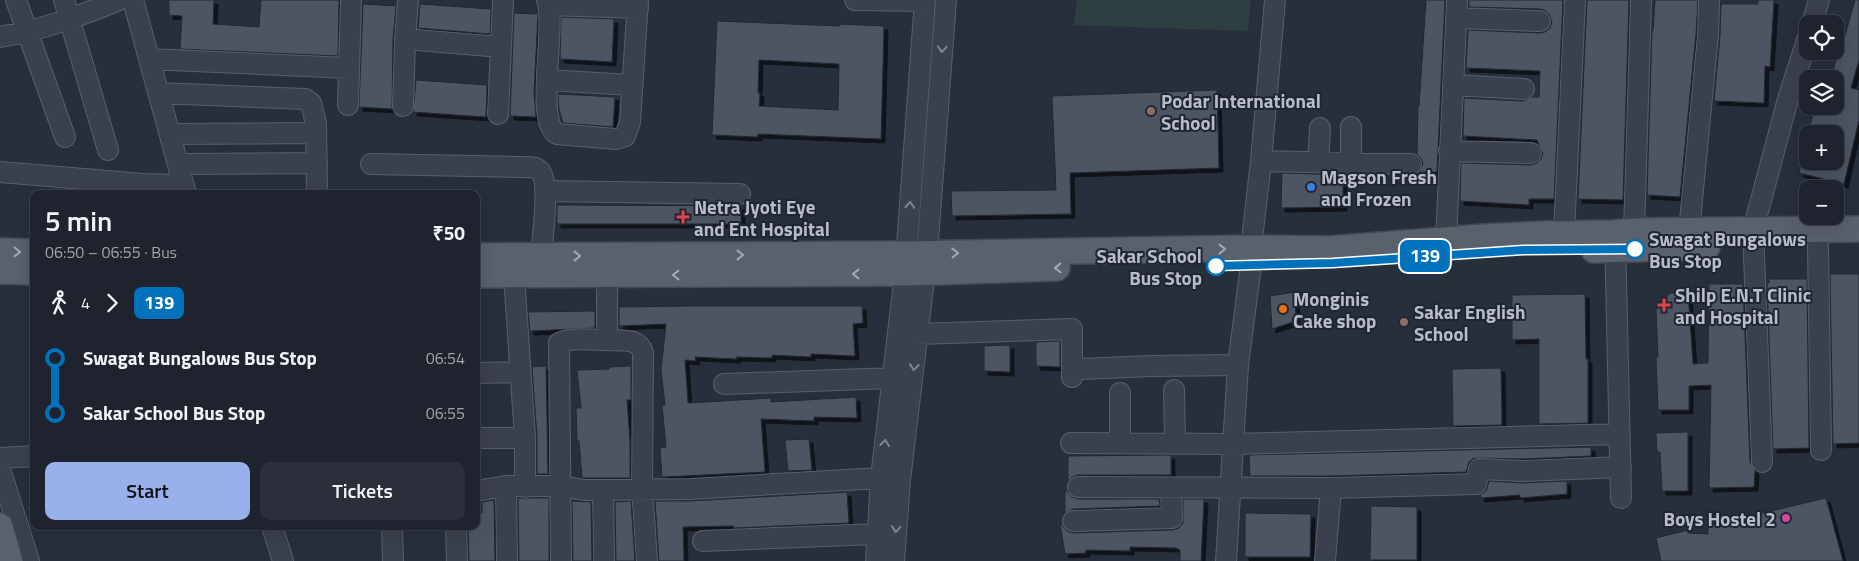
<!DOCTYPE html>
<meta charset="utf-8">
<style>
:root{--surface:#1e232d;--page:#2b2f39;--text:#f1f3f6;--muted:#a1a4aa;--line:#3c4049;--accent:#99b1eb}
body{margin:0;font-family:"Titillium Web",sans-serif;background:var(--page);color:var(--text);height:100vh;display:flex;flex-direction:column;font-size:19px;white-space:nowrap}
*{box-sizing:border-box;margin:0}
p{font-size:16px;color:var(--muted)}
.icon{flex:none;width:28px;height:28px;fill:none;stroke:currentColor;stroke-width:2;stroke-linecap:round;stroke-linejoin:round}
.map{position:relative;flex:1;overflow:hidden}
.sheet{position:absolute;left:30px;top:190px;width:450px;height:340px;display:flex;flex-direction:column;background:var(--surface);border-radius:10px;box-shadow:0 5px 20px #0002,0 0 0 1px var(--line)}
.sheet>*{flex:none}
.badge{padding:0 10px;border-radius:8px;font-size:18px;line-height:32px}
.controls{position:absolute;left:1799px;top:15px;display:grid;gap:10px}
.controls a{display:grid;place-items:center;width:45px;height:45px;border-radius:10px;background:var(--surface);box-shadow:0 5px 20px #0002,0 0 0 1px var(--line);font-size:25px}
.map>.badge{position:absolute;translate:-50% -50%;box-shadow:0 0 0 2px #fff}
.legs{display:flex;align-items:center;gap:8px;height:55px;padding:0 15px;font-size:16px}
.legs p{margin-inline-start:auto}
.head{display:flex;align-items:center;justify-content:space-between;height:85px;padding:0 15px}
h1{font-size:28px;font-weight:600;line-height:38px}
.action{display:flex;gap:10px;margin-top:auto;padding:10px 15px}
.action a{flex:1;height:58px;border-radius:10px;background:var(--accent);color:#111;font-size:20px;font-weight:600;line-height:58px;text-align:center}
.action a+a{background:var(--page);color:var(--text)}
ul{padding:0 15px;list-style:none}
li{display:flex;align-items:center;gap:18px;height:55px;font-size:19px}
li i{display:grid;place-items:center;width:8px;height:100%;margin:0 6px;background:currentColor}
li i::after{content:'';width:12px;height:12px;margin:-6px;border:4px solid;border-radius:50%;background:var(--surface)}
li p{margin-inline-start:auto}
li:first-child i{background:linear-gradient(#0000 50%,currentColor 0)}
li:last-child i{background:linear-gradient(currentColor 50%,#0000 0)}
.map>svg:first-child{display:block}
.green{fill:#2e3f41}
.building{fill:#4e5564;stroke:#222833;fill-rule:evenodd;filter:url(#shadow)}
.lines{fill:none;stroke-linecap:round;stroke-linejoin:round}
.minor-casing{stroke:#595f6a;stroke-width:22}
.major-casing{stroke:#444a55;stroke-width:28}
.minor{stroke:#3b414c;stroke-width:20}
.major{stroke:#5a606c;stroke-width:25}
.oneway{stroke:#7f8590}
.oneway2{stroke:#a4aab5}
.line-1-casing{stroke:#fff;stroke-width:11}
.line-1{stroke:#0072bc;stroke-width:8}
.education-dot{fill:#8d6e63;stroke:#202631;stroke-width:2}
.shop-dot{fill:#3f7fe0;stroke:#202631;stroke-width:2}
.health-dot{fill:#e0444e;stroke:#202631;stroke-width:2}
.stop-1-dot{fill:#fff;stroke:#0072bc;stroke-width:2.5}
.food-dot{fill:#e8710a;stroke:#202631;stroke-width:2}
.hotel-dot{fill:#d1479c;stroke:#202631;stroke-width:2}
.labels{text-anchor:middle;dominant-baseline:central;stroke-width:4;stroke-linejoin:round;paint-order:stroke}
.poi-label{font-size:19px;font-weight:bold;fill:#b7bcc7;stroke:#202631;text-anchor:start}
.stop-label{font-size:19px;font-weight:bold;fill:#b7bcc7;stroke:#202631;text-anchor:start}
</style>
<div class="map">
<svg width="1859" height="561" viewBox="0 0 1859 561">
<defs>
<filter id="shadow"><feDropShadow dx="4" dy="4" stdDeviation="0" flood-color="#0009"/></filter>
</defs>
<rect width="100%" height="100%" fill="#282f3c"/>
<path class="green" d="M 1077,0 L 1251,0 L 1248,31 L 1074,25 Z"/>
<path class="building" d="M 169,0 L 214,0 L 213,24 L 259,27 L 261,0 L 339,0 L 338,56 L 180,49 L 182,16 L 169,15 Z
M 1426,0 L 1445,0 L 1437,172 L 1419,172 L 1423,164 L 1421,158 L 1417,154 L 1418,106 L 1419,106 Z
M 1469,0 L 1563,0 L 1554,199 L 1529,199 L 1529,205 L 1460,201 L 1461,163 L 1531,165 L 1537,163 L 1541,159 L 1543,154 L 1537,140 L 1463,136 L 1464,98 L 1523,101 L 1532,97 L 1539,97 L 1540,71 L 1466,68 L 1468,30 L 1540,33 L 1545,32 L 1550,28 L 1552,22 L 1550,15 L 1546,11 L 1541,9 L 1469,7 Z
M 1587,0 L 1629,0 L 1623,200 L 1578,199 Z
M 1655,0 L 1698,0 L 1696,34 L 1680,197 L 1647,195 L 1652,31 L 1653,31 Z
M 1758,0 L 1774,0 L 1770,67 L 1765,66 L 1764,103 L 1714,101 L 1720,36 L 1721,4 L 1758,4 Z
M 1855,0 L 1859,0 L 1859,60 L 1851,88 L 1859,90 L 1859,120 L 1844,184 L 1799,173 L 1802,161 L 1835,161 L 1835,134 L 1808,134 L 1815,106 L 1835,106 L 1835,72 L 1833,71 L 1837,57 L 1839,57 Z
M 363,4 L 396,6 L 393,39 L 392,109 L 359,107 Z
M 420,4 L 491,9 L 490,34 L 418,28 Z
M 514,13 L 538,14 L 534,92 L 536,117 L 510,116 Z
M 561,17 L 614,19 L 612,62 L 560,59 Z
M 717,21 L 840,26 L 840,24 L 884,26 L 881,139 L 758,134 L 758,137 L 712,135 ZM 759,60 L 839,64 L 838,110 L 759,106 L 760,93 L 758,93 Z
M 416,80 L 487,85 L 486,117 L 413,112 Z
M 1217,90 L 1219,168 L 1070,173 L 1071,214 L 952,216 L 951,191 L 1056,190 L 1052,96 Z
M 558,94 L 615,97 L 613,127 L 563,123 L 559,109 Z
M 1282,173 L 1343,175 L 1343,207 L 1281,208 Z
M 557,205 L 741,206 L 741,224 L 557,224 Z
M 1830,274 L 1859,274 L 1859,443 L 1833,444 Z
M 1769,279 L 1807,279 L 1809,448 L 1773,449 L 1767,283 L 1769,283 Z
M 1709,284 L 1743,284 L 1750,462 L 1755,471 L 1754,487 L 1709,488 L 1711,385 L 1689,386 L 1689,410 L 1658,410 L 1656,357 L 1658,357 L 1656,310 L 1658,303 L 1663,298 L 1671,293 L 1688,293 L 1693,364 L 1708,363 Z
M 1295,292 L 1296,321 L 1272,329 L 1270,296 Z
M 1585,294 L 1586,359 L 1588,359 L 1588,423 L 1539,424 L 1539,339 L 1512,340 L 1512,295 Z
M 691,306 L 862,306 L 863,323 L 853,324 L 855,356 L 811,354 L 811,357 L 772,355 L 772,358 L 736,357 L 737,359 L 695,357 L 696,361 L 685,360 L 688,403 L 771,398 L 771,402 L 856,397 L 857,418 L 814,417 L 814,421 L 761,419 L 765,472 L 662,477 L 660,448 L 666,447 L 662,405 L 665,405 L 661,370 L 666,324 L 619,326 L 619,307 Z
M 595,311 L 595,328 L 530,331 L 528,312 Z
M 1060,341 L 1060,367 L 1036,366 L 1036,342 Z
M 1010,345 L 1010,372 L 984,371 L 984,346 Z
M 546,366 L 548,474 L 537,474 L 537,437 L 532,367 Z
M 631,366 L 631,400 L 627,400 L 630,442 L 630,478 L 582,478 L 579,441 L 577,441 L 576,408 L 581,408 L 577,370 L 609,369 L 609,367 Z
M 1501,368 L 1502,425 L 1453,426 L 1452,369 Z
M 1688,432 L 1688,491 L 1662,491 L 1660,452 L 1657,452 L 1656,433 Z
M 809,439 L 812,470 L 788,471 L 785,440 Z
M 1591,447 L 1591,456 L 1522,459 L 1474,458 L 1469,462 L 1466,472 L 1331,476 L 1250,476 L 1249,455 Z
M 1171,455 L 1171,475 L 1078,475 L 1072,477 L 1068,481 L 1068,456 Z
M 1489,481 L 1522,483 L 1567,481 L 1567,494 L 1520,498 L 1520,495 L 1481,498 L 1480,495 L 1486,491 Z
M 1065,491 L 1067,491 L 1072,497 L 1078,499 L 1159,499 L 1160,506 L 1073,509 L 1065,513 Z
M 847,492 L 849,523 L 734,528 L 733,526 L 683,527 L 684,561 L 659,561 L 655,501 L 691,501 Z
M 518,498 L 549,498 L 549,561 L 519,561 Z
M 1826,498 L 1843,561 L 1661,561 L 1656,538 L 1688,530 L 1688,533 L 1708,534 L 1708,526 Z
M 1183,499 L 1204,499 L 1201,561 L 1180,561 L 1180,550 L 1176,548 L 1130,547 L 1130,551 L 1086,550 L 1086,553 L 1065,554 L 1060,523 L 1067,531 L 1073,533 L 1173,530 L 1179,528 L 1183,523 Z
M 494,500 L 495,561 L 469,561 L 468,526 L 476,526 L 476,513 L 482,513 L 482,502 Z
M 572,501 L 591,502 L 592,561 L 573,561 Z
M 631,501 L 635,561 L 616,561 L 615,502 Z
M 1371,506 L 1417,507 L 1417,560 L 1370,560 Z
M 1245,513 L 1311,514 L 1310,557 L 1245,557 Z"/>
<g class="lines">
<defs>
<path id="minor" d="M 16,0 L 65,137
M 64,0 L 108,150
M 133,0 L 186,194
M 547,0 C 557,26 534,120 557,134 L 616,139 L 625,136 L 630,122 L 638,0
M 855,0 L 925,1
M 549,5 L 638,8
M 1456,18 L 1540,21
M 1812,24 L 1819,0
M 0,37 C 42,30 80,16 119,0
M 405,39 L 501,47
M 149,59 L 349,68
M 547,80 L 632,85
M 1453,85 L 1524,89
M 158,93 L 305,99 L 311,103 L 316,124 L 317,194
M 348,105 L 351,0
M 403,106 L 405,39 L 408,0
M 498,114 L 503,0
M 170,134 L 316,133
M 1449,151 L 1531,153
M 1261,161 L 1411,164
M 1318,162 L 1320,128
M 1351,163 L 1351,127
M 178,164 L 317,163
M 371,164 L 519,167 C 525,167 534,166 539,170 C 551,180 542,240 541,256
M 0,172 L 143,184 L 184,185
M 545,191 L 740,194
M 1634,231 L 1641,0
M 1689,231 L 1708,35 L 1709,2
M 1564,233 L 1575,0
M 1615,235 L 1621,498
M 1446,240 L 1457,0
M 1818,246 L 1821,450
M 514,275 L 525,438 L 525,487
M 917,334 L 1072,329 L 1072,377
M 607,340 C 620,341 639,337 643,353 L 642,489 L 647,561
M 1080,369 L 1152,366 L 1238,365
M 476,373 L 520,372
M 724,384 L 893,378
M 1174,390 L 1175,443
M 1120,393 L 1120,443
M 476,438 L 525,438
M 1071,443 L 1233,444 L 1620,434
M 0,458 L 34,456
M 1762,462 L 1753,230 L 1788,99 L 1808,37
M 0,469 L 29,561
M 506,486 L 507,561
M 1078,487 L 1331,488 L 1476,484 L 1479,469 L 1522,471 L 1621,467
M 603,490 L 604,561
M 476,491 L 506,486 L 561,486 L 584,490 L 690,489 L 881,478
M 1073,521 L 1172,518 L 1171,488
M 272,526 L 283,561
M 392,526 L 393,561
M 456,526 L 457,561
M 703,541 L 876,534
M 561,561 L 559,343 C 568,337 595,340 607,340 L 607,275
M 876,561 L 881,478 L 905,273 L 925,0
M 894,561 L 900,480 L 927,254 L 946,0
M 1226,561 L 1238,365 L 1251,265 L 1251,248 L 1261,161 L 1275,0
M 1325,561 L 1331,488"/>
<path id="major" d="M 1594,250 L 1707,247
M 0,251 L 34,252
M 476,256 L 906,254 L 1251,248 L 1329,249 L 1483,237 L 1547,234 L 1615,233 L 1634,231 L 1859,229
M 0,271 L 34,272
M 476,275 L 905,273 L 1057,268
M 0,526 L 10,561"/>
</defs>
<use href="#minor" class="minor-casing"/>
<use href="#major" class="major-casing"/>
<use href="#minor" class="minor"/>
<use href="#major" class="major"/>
</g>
<defs><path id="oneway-chevron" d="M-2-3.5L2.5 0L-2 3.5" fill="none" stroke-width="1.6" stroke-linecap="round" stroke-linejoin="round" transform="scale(1.25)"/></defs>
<g class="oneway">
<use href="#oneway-chevron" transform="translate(942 49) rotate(94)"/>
<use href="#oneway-chevron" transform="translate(910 205) rotate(-86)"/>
<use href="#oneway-chevron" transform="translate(914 367) rotate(97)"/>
<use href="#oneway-chevron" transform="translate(885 443) rotate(-83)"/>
<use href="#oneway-chevron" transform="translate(896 529) rotate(95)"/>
</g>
<g class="oneway2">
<use href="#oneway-chevron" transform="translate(1222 249) rotate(-1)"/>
<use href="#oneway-chevron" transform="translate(17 252) rotate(2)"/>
<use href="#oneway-chevron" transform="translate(955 253) rotate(-1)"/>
<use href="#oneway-chevron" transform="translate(740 255)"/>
<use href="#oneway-chevron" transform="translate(577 256)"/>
<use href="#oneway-chevron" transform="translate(1058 268) rotate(178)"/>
<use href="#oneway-chevron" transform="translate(856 274) rotate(180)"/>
<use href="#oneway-chevron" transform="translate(676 275) rotate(180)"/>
</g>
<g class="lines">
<defs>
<path id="line-1" d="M 1216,266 L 1333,263 L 1523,250 L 1635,249"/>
</defs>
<use href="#line-1" class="line-1-casing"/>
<use href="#line-1" class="line-1"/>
</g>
<g class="education-dot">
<circle cx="1151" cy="111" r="5"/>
<circle cx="1404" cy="322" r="5"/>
</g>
<circle class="shop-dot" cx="1311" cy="187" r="5"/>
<g class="health-dot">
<path d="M680.5 209.5h5v5h5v5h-5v5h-5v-5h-5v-5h5z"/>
<path d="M1661.5 297.5h5v5h5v5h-5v5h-5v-5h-5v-5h5z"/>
</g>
<g class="stop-1-dot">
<circle cx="1635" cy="249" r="9"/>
<circle cx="1216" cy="266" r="9"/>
</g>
<circle class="food-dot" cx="1283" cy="309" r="5"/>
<circle class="hotel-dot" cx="1786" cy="518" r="5"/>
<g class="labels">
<g class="poi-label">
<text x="1161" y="100">Podar International<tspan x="1161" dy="22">School</tspan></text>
<text x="1321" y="176">Magson Fresh<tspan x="1321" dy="22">and Frozen</tspan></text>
<text x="694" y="206">Netra Jyoti Eye<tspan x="694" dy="22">and Ent Hospital</tspan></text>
<text x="1675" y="294">Shilp E.N.T Clinic<tspan x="1675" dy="22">and Hospital</tspan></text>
<text x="1293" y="298">Monginis<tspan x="1293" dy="22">Cake shop</tspan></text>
<text x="1414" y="311">Sakar English<tspan x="1414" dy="22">School</tspan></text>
<text x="1776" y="518" text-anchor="end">Boys Hostel 2</text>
</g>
<g class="stop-label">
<text x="1649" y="238">Swagat Bungalows<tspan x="1649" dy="22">Bus Stop</tspan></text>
<text x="1202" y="255" text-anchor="end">Sakar School<tspan x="1202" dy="22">Bus Stop</tspan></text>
</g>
</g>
</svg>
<div class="controls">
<a><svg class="icon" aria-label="locate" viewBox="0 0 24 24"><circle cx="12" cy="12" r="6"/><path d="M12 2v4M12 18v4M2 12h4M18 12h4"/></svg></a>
<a><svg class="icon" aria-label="layers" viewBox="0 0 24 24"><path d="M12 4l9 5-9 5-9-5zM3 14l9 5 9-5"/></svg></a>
<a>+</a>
<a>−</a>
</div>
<b class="badge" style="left:1425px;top:256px;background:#0072bc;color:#fff">139</b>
<section class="sheet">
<div class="head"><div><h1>5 min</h1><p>06:50 – 06:55 · Bus</p></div><b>₹50</b></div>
<div class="legs"><svg class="icon" aria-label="walk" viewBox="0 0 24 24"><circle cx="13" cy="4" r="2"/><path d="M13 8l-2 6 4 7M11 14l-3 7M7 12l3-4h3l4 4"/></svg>4<svg class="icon" aria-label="forward" viewBox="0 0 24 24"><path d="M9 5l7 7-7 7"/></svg><b class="badge" style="background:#0072bc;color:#fff">139</b></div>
<ul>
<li><i style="color:#0072bc"></i><b>Swagat Bungalows Bus Stop</b><p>06:54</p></li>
<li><i style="color:#0072bc"></i><b>Sakar School Bus Stop</b><p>06:55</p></li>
</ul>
<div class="action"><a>Start</a><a>Tickets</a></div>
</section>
</div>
